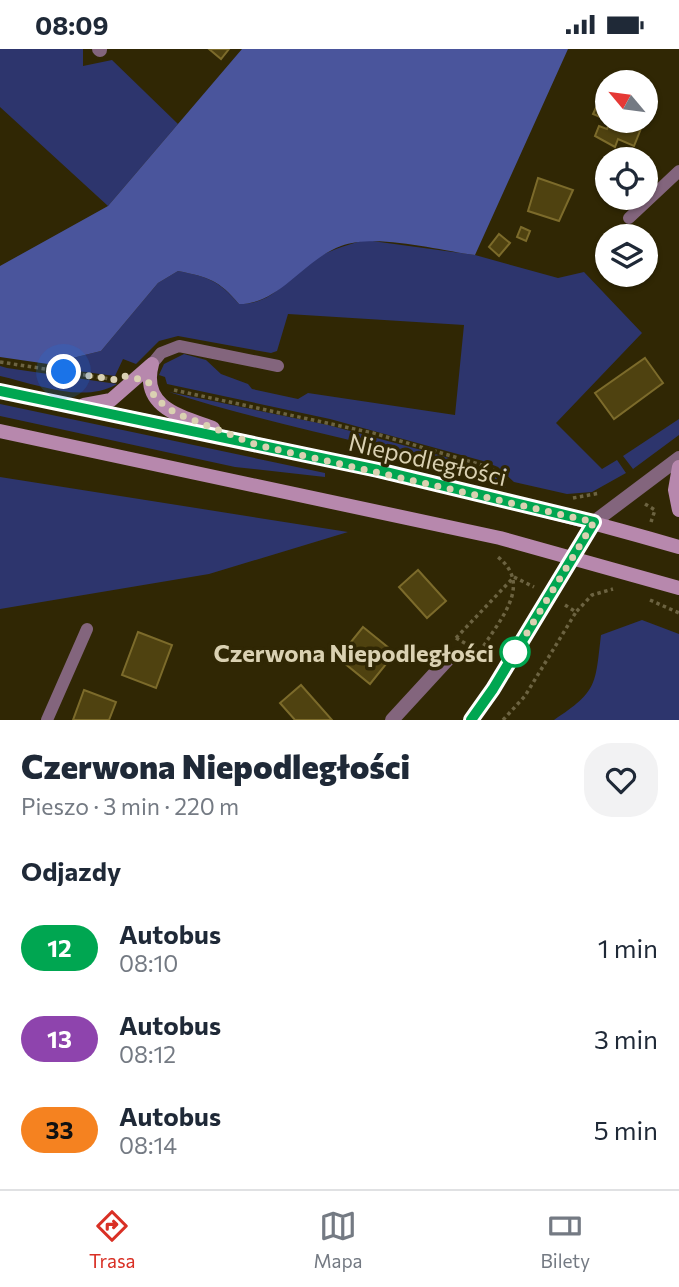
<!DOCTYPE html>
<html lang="pl">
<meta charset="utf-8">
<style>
:root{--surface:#fff;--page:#f2f2f3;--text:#1f2937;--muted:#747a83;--line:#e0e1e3;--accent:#d93025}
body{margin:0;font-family:Commissioner,sans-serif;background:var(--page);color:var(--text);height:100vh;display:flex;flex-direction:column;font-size:26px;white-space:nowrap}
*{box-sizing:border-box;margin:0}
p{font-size:23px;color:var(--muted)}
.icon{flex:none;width:38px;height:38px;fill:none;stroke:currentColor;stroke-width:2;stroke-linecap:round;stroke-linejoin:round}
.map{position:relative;height:671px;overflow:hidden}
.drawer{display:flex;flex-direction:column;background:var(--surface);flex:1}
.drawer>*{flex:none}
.badge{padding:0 14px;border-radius:23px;font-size:24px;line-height:46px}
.needle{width:46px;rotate:299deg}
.controls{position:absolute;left:595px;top:21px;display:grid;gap:14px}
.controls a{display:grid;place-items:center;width:63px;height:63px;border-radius:50%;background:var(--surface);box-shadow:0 2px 5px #0004;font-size:35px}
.you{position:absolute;width:35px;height:35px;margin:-18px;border:5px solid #fff;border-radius:50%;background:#1a73e8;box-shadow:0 0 0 10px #1a73e833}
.map>.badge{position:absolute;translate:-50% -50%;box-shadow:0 0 0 4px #fff}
h2{padding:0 21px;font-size:26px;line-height:63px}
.round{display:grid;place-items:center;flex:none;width:74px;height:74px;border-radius:28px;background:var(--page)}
.summary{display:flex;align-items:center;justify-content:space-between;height:119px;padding:0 21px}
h1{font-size:33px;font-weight:800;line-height:52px}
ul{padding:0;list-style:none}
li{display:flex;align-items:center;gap:21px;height:91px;padding:0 21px}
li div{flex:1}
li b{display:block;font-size:26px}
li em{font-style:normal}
li .badge{min-width:77px;font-weight:700;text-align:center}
.status{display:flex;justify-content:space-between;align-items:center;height:49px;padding:0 35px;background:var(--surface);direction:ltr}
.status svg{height:19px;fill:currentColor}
.dock{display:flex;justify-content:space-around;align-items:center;height:98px;border-top:2px solid var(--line);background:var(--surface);font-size:19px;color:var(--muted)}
.dock a{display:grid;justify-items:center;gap:4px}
.dock .selected{color:var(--accent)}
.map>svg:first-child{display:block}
.green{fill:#2d356d}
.forest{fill:#4a559c}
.building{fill:#4f4210;stroke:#7c6b2b;stroke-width:2}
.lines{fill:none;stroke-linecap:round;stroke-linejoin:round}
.path{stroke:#6c6341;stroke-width:3.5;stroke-dasharray:3.5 3.5;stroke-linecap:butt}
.lane{stroke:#83657d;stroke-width:12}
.street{stroke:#83657d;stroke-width:14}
.secondary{stroke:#b788ad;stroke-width:14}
.line-casing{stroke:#fff;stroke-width:16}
.line{stroke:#00a651;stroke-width:10}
.walk{stroke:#dad1b2;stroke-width:7;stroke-dasharray:0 12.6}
.stop-dot{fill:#fff;stroke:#00a651;stroke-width:3.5}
.labels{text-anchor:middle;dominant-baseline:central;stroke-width:7;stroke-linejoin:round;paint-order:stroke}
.street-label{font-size:24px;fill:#dad1b2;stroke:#302704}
.stop-label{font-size:24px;font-weight:bold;fill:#dad1b2;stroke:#302704;text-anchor:end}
</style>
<div class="status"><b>08:09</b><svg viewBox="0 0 49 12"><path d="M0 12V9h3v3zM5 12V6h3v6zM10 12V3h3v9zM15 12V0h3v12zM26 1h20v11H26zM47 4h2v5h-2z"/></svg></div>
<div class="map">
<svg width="679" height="671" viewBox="0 0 679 671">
<rect width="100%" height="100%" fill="#302704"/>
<path class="green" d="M 0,0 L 83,0 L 83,17 L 112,11 L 178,75 L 108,157 L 0,58 Z
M 365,191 L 475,206 L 558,229 L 584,223 L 642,284 L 556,374 L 602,420 L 617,411 L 626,424 L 592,443 L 567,445 L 514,433 L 498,418 L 483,412 L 330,370 L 167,335 L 165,328 L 159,326 L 164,315 L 184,305 L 206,311 L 221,325 L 248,335 L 252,340 L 298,350 L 308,344 L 455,366 L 464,276 L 288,265 L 277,302 L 271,304 L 178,287 L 159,292 L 136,315 L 123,310 L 115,327 L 48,318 L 48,315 L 101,302 L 158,234 L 178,222 C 208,228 218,231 239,255 C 275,255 286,229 313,211 C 330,201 347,196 365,191 Z
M 0,317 L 7,319 L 117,335 C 83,355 36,335 0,327 Z
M 169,343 L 328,376 L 425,402 L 489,421 L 506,439 L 489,435 L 489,429 C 383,395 274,377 169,343 Z
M 0,355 L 325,424 L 325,428 L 235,418 L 0,367 Z
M 679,370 L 679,386 L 633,420 L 623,407 Z
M 0,428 L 348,483 L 209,525 L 0,560 Z
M 642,571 L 679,585 L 679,671 L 554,671 C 598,642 595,636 601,586 Z"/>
<path class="forest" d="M 242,0 L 568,0 L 475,206 C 437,201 376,184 341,197 C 303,211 280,255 239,255 C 219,231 208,228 178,222 L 158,234 L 101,302 L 48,315 L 0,308 L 0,217 L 108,157 Z"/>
<path class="building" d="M 209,0 L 229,0 L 221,10 Z
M 600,50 L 607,53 L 607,71 L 593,65 Z
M 610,72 L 644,72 L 634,97 L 618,90 L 615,98 L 595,87 L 599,77 L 607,80 Z
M 538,129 L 573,141 L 559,172 L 528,162 Z
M 521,178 L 530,182 L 526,192 L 517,188 Z
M 499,185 L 510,194 L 499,207 L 489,198 Z
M 645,309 L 663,334 L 614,370 L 595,344 Z
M 418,521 L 446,552 L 427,569 L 399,538 Z
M 363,578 L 395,604 L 370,635 L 338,609 Z
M 138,583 L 172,596 L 156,639 L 122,626 Z
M 301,636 L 332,671 L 295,671 L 280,654 Z
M 84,641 L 116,653 L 109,671 L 73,671 Z"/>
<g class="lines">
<path class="path" d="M 0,313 L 110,330
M 174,341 L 373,384 L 489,418 L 508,432
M 573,449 L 600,444
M 645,455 L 655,461 L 651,473
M 514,528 L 534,538
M 650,551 L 679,564
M 565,556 L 576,563 L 592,546 L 613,540
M 456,589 L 480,603 C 498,572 534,537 498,508
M 456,589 L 513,529
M 503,671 L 525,647 L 576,563"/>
<path class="lane" d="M 629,169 L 679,122
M 152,315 L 161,304 L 179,297 L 278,317
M 47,671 L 87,580"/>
<path class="street" d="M 99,0 L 100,1
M 594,473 L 679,409
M 392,671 L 449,609"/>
<path class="secondary" d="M 152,315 C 140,358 180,367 213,379
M 0,342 C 227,389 456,433 679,498
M 84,356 L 111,351 L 151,316
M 0,382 L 500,489 L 679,539
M 679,418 L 675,441 L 679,461
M 471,671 L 493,640 L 594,473"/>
</g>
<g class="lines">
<defs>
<path id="line" d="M 0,342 L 378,421 L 594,473 L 493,640 L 471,671"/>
</defs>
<use href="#line" class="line-casing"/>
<use href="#line" class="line"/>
<path class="walk" d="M 64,323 L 118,331 L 124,327 L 148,332 L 155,349 L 175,364 L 257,396 L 594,473 L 513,607 L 515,603"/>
</g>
<circle class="stop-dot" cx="515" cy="603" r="14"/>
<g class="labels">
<g class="street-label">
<text transform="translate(428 410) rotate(13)">Niepodległości</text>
</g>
<g class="stop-label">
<text x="494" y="603">Czerwona Niepodległości</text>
</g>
</g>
</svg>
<div class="controls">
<a><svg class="needle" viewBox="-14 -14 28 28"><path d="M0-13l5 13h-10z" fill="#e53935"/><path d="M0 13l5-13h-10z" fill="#747a83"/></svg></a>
<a><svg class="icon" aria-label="locate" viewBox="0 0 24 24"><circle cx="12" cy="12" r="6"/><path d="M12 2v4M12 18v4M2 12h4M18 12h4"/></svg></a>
<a><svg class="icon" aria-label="layers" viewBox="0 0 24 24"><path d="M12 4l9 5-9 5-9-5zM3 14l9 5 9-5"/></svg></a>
</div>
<div class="you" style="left:64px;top:323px"></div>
</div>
<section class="drawer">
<div class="summary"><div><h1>Czerwona Niepodległości</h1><p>Pieszo · 3 min · 220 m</p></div><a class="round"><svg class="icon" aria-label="heart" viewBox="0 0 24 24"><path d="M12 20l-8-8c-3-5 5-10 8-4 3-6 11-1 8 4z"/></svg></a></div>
<h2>Odjazdy</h2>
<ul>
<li><span class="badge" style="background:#00a651;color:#fff">12</span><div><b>Autobus</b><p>08:10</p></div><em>1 min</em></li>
<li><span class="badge" style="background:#8e44ad;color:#fff">13</span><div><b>Autobus</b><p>08:12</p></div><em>3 min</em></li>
<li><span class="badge" style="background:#f58220;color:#111">33</span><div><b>Autobus</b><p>08:14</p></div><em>5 min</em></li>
</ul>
</section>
<nav class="dock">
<a class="selected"><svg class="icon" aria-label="directions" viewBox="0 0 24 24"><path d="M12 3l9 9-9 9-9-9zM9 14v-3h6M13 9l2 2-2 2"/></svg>Trasa</a>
<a><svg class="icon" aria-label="map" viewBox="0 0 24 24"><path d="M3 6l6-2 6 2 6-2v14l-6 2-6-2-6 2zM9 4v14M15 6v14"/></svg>Mapa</a>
<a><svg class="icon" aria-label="tickets" viewBox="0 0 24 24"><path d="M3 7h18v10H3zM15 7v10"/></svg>Bilety</a>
</nav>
